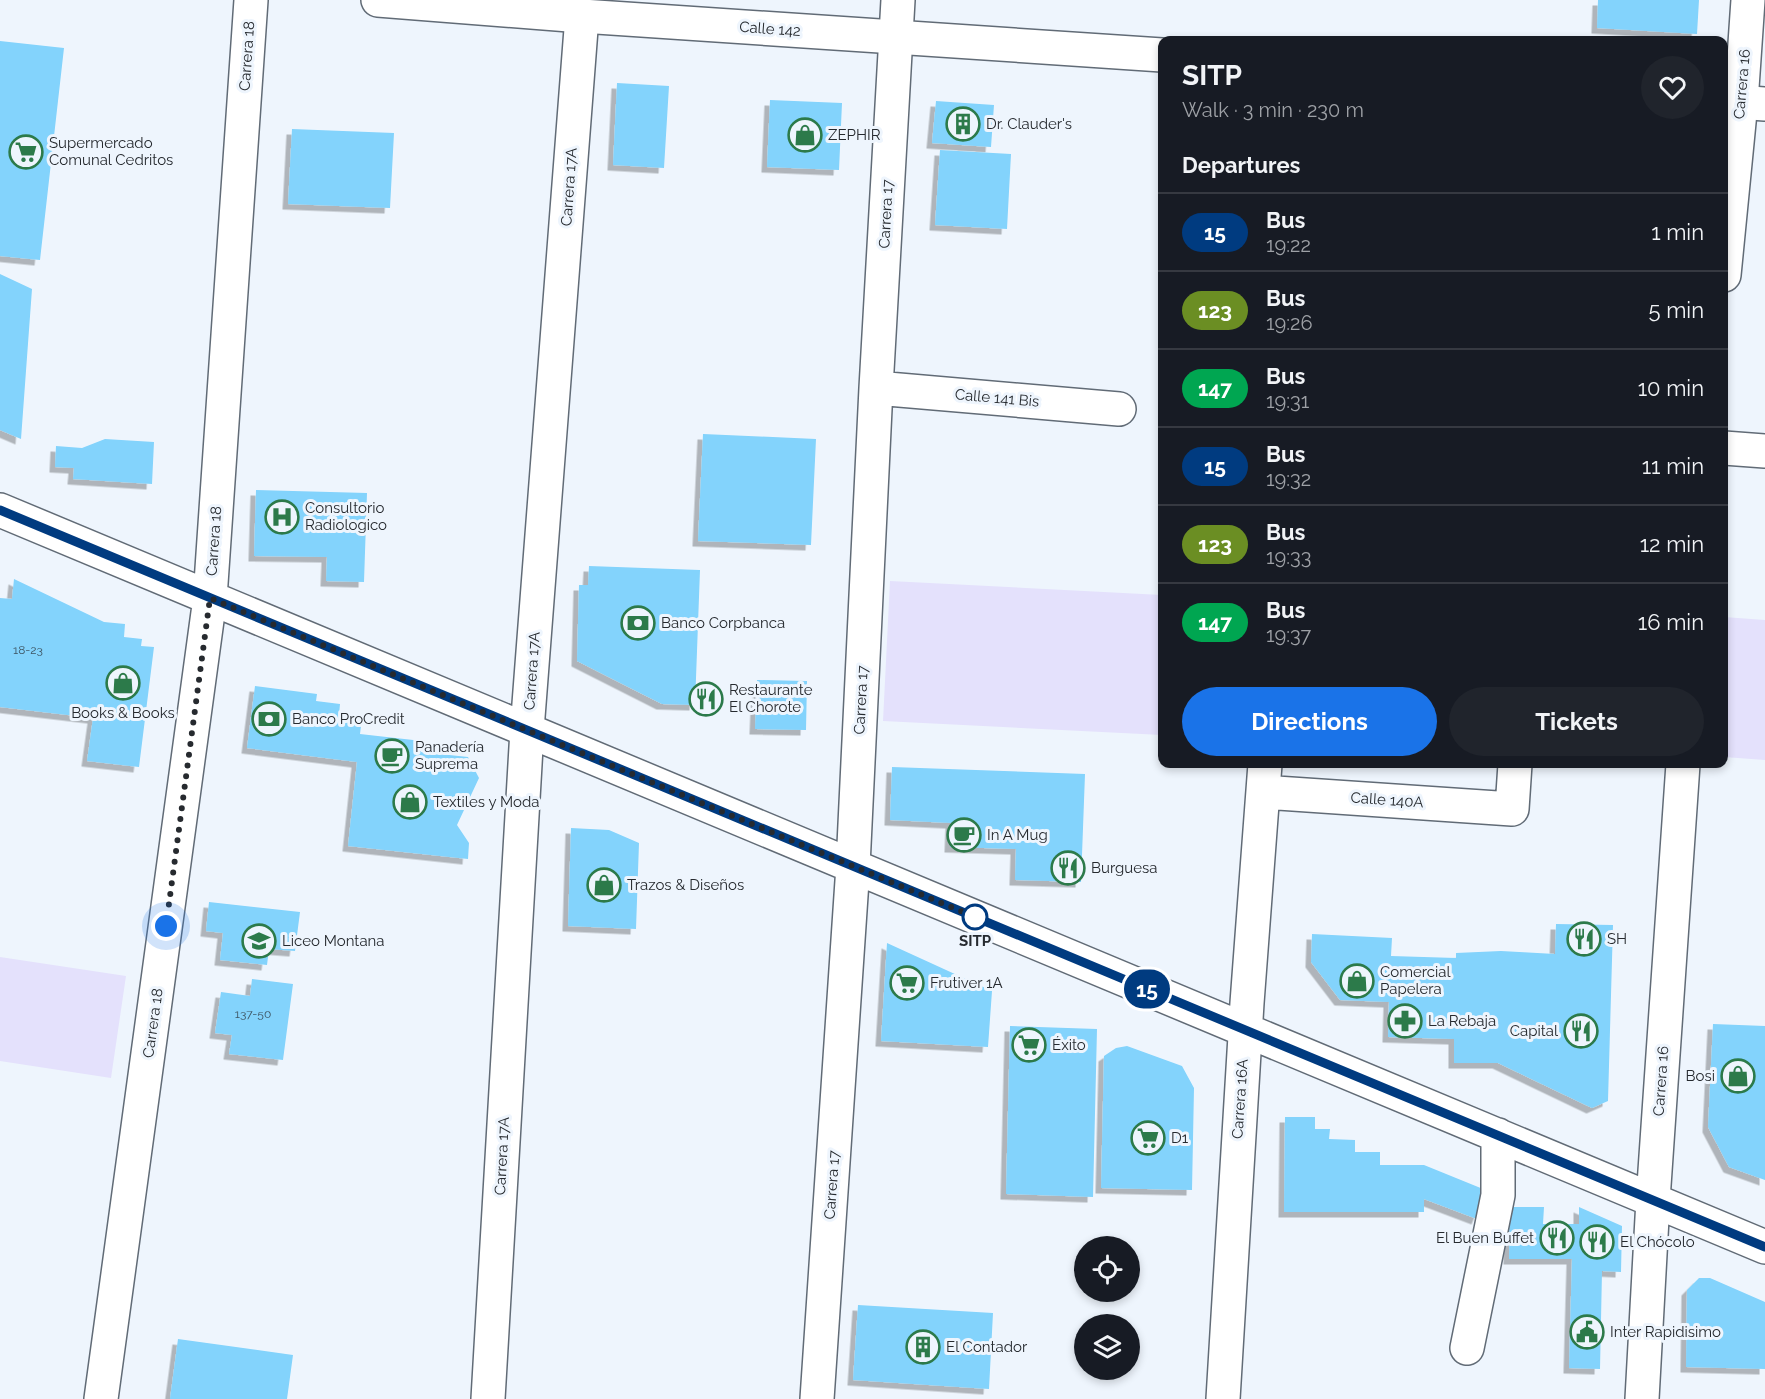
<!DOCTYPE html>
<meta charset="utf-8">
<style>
:root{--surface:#171b24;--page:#20242c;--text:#f1f3f6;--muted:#9ea1a6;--line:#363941;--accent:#1a73e8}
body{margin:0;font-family:Raleway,sans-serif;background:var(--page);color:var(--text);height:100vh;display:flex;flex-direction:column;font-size:22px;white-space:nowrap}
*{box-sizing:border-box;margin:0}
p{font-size:20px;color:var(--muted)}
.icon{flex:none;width:33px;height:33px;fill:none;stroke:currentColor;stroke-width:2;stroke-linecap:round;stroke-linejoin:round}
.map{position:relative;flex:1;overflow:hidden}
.side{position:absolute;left:1158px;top:36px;width:570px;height:732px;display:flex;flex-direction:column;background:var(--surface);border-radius:12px;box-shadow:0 3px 9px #0003}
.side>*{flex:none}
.badge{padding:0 12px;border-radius:20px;font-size:21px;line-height:39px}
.controls{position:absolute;left:1074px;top:1236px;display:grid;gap:12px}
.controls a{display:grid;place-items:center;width:66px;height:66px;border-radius:50%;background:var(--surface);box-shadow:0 3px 9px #0003;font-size:30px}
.you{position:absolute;width:30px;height:30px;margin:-15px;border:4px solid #fff;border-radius:50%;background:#1a73e8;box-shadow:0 0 0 9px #1a73e833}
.map>.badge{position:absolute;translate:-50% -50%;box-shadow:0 0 0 3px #fff}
h2{padding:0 24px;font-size:22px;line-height:54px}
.round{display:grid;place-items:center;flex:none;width:63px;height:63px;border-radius:32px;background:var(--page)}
.headline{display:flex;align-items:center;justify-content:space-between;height:102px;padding:0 24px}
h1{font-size:28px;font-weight:700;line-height:45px}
.primary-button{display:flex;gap:12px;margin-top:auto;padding:12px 24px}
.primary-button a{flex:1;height:69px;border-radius:36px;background:var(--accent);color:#fff;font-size:24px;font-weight:700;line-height:69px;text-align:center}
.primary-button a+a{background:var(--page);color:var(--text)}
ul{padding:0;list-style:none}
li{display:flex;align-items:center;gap:18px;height:78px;padding:0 24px;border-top:2px solid var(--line)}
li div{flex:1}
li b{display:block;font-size:22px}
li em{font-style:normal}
li .badge{min-width:66px;font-weight:700;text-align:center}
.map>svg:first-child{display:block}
.green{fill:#e4e1fc}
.building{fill:#83d3fc;filter:url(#shadow)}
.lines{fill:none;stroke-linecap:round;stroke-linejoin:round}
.minor-casing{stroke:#616b76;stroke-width:36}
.major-casing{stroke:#616b76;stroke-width:36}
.minor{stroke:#fff;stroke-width:33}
.major{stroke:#fff;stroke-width:33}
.line-casing{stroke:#fff;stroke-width:14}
.line{stroke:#003b80;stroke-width:9}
.walk{stroke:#262a2f;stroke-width:6;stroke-dasharray:0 10.8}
.stop-dot{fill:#fff;stroke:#003b80;stroke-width:3}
.labels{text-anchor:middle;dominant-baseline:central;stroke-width:6;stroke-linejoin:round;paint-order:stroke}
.number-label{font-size:12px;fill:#3d5462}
.street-label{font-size:15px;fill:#262a2f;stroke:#eef5fd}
.poi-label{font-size:15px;fill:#262a2f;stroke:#eef5fd;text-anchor:start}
.stop-label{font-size:15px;font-weight:bold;fill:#262a2f;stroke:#eef5fd}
</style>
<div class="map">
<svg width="1765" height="1399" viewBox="0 0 1765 1399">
<defs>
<filter id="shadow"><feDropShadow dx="-5.5" dy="5.5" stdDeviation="0" flood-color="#0004"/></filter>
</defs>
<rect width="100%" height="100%" fill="#eef5fd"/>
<path class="green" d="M 890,581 L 1162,595 L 1162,735 L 883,721 Z
M 1724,617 L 1765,620 L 1765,760 L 1724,757 Z
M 0,957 L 126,976 L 111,1078 L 0,1061 Z"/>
<path class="building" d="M 1598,0 L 1699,0 L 1697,34 L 1597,28 Z
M 0,41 L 64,48 L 40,260 L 0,256 Z
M 617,83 L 669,86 L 664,168 L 613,165 Z
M 770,100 L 842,103 L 839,170 L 767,167 Z
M 936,101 L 994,105 L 991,147 L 932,143 Z
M 292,129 L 394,133 L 390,208 L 288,204 Z
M 940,150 L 1011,154 L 1007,229 L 935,225 Z
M 0,274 L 32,289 L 21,439 L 0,430 Z
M 703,434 L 816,439 L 811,545 L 698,541 Z
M 105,439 L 154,442 L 152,484 L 73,479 L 74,468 L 55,467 L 56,446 L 82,448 Z
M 256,490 L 367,493 L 364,582 L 326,581 L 327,557 L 254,556 Z
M 589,566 L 700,570 L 695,705 L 662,704 L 577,661 L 579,585 L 588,585 Z
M 14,579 L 104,622 L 125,624 L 124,637 L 142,639 L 141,646 L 154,647 L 139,767 L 87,761 L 93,718 L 0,707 L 0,598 L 12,599 Z
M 757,680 L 807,681 L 806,730 L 755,729 Z
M 255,686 L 317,694 L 316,701 L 340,704 L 339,715 L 362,718 L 360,734 L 422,741 L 421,752 L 468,757 L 479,778 L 457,825 L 469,843 L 468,859 L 348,846 L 357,762 L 247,748 Z
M 892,767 L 1085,774 L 1081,882 L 1015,880 L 1016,849 L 950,847 L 951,823 L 890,820 Z
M 571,828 L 609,830 L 639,843 L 636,929 L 568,926 Z
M 209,902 L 300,912 L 295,951 L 269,949 L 267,965 L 220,960 L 223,933 L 206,931 Z
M 1556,924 L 1613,925 L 1608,1101 L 1592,1108 L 1498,1063 L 1454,1063 L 1454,1039 L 1388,1037 L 1389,1002 L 1340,1000 L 1311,962 L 1312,934 L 1392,938 L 1391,956 L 1456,958 L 1456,953 L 1501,951 L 1555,954 Z
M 887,943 L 992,991 L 988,1047 L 881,1041 Z
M 252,979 L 293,984 L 283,1060 L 229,1054 L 232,1035 L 215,1033 L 221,992 L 250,996 Z
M 1713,1024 L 1765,1026 L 1765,1180 L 1729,1167 L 1708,1127 Z
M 1010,1026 L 1097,1029 L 1093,1197 L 1006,1194 Z
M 1127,1046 L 1182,1066 L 1194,1088 L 1192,1190 L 1101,1188 L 1104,1056 L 1116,1048 Z
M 1285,1117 L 1315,1117 L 1315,1129 L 1330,1129 L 1329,1139 L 1355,1140 L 1355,1152 L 1380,1152 L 1380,1165 L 1424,1165 L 1488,1191 L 1477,1219 L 1424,1199 L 1424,1212 L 1284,1212 Z
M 1510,1207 L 1544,1207 L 1543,1224 L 1579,1224 L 1579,1207 L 1622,1226 L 1621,1272 L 1602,1271 L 1600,1369 L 1569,1368 L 1572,1259 L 1509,1259 Z
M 1699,1278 L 1710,1278 L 1765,1302 L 1765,1369 L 1686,1367 L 1687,1290 Z
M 858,1305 L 993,1313 L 989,1389 L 853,1380 Z
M 178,1339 L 293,1355 L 287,1399 L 170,1399 Z"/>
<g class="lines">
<defs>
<path id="minor" d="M 1724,275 L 1741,102 L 1748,0
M 876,388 L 1119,409
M 1724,448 L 1765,451
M 0,510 L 1765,1247
M 1263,792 L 1512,809 L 1515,764
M 1467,1348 L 1498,1195 L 1498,1135
M 101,1399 L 210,598 L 251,0
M 488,1399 L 527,730 L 582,16
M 817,1399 L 853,866 L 876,388 L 898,0
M 1223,1399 L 1247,1003 L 1265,764
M 1642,1399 L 1653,1200 L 1683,764"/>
<path id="major" d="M 378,0 L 582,16 L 1162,55
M 1724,101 L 1765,104"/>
</defs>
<use href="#minor" class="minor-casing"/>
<use href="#major" class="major-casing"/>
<use href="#minor" class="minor"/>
<use href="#major" class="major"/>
</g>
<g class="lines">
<defs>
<path id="line" d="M 0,510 L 1765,1247"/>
</defs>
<use href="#line" class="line-casing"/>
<use href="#line" class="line"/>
<path class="walk" d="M 166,926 L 210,598 L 975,917"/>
</g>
<defs>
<symbol id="building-ring" viewBox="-11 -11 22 22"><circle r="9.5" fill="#eef5fd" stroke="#2c7a4a" stroke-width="1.5"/><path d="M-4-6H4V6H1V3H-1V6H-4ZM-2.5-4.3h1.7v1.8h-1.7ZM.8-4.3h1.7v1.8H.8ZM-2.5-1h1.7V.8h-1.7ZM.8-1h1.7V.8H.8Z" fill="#2c7a4a"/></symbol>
<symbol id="shop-ring" viewBox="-11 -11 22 22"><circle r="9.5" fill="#eef5fd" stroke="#2c7a4a" stroke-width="1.5"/><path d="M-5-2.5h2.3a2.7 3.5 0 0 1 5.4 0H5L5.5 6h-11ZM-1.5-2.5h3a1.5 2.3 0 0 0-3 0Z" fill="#2c7a4a"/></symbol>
<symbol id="supermarket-ring" viewBox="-11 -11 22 22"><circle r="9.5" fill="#eef5fd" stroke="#2c7a4a" stroke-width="1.5"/><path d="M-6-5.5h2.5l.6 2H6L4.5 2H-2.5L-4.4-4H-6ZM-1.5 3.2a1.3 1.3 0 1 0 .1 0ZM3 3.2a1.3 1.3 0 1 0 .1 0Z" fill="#2c7a4a"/></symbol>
<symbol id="hospital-ring" viewBox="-11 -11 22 22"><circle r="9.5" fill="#eef5fd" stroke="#2c7a4a" stroke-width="1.5"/><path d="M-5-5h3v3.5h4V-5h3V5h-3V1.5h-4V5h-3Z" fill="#2c7a4a"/></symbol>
<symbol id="bank-ring" viewBox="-11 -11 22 22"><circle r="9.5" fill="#eef5fd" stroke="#2c7a4a" stroke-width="1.5"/><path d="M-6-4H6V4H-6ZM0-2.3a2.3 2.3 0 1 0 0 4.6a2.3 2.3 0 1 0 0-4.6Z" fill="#2c7a4a"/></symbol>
<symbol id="restaurant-ring" viewBox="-11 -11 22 22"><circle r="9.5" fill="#eef5fd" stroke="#2c7a4a" stroke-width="1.5"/><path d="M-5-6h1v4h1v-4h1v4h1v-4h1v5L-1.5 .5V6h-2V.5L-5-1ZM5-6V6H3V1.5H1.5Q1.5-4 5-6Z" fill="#2c7a4a"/></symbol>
<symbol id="cafe-ring" viewBox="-11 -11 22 22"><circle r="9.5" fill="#eef5fd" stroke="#2c7a4a" stroke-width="1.5"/><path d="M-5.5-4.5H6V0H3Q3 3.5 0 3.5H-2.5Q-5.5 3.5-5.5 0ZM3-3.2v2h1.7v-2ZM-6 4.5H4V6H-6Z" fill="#2c7a4a"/></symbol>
<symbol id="school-ring" viewBox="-11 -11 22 22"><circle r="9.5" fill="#eef5fd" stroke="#2c7a4a" stroke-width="1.5"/><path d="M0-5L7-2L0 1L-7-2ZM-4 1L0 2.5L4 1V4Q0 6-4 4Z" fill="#2c7a4a"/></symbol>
<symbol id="pharmacy-ring" viewBox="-11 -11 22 22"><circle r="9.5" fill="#eef5fd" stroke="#2c7a4a" stroke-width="1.5"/><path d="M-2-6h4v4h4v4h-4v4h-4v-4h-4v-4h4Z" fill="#2c7a4a"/></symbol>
<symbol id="civic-ring" viewBox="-11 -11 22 22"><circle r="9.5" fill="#eef5fd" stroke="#2c7a4a" stroke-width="1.5"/><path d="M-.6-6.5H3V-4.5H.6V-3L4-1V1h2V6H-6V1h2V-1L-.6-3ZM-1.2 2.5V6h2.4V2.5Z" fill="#2c7a4a"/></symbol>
</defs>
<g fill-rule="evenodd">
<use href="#building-ring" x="944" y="105" width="38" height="38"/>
<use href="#shop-ring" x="786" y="116" width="38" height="38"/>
<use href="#supermarket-ring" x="7" y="133" width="38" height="38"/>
<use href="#hospital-ring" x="263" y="498" width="38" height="38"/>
<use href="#bank-ring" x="619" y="604" width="38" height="38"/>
<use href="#shop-ring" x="104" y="664" width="38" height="38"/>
<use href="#restaurant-ring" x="687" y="680" width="38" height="38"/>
<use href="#bank-ring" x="250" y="700" width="38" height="38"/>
<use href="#cafe-ring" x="373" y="737" width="38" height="38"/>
<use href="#shop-ring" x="391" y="783" width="38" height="38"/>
<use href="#cafe-ring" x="945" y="816" width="38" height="38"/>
<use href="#restaurant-ring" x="1049" y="849" width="38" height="38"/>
<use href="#shop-ring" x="585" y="866" width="38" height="38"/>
<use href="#restaurant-ring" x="1565" y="920" width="38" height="38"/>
<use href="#school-ring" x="240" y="922" width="38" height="38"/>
<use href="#shop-ring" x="1338" y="962" width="38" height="38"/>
<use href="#supermarket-ring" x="888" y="964" width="38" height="38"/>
<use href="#pharmacy-ring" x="1386" y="1002" width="38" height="38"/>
<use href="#restaurant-ring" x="1562" y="1012" width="38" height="38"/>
<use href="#supermarket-ring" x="1010" y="1026" width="38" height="38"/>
<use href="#shop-ring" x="1719" y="1057" width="38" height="38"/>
<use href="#supermarket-ring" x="1129" y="1119" width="38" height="38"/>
<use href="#restaurant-ring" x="1538" y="1219" width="38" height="38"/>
<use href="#restaurant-ring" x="1578" y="1223" width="38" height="38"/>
<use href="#civic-ring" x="1568" y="1313" width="38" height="38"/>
<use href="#building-ring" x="904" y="1328" width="38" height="38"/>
</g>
<circle class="stop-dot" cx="975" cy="917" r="12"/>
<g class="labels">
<g class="number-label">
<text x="28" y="650">18-23</text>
<text x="253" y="1014">137-50</text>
</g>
<g class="street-label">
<text transform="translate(770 29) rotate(4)">Calle 142</text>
<text transform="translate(247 56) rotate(-86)">Carrera 18</text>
<text transform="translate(1742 84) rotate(-85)">Carrera 16</text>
<text transform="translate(569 187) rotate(-86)">Carrera 17A</text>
<text transform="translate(886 214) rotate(-87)">Carrera 17</text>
<text transform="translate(997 398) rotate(5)">Calle 141 Bis</text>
<text transform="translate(214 541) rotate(-86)">Carrera 18</text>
<text transform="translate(532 671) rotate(-86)">Carrera 17A</text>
<text transform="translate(861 700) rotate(-87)">Carrera 17</text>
<text transform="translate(1387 800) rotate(4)">Calle 140A</text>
<text transform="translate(153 1023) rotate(-82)">Carrera 18</text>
<text transform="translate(1661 1081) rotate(-86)">Carrera 16</text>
<text transform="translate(1240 1099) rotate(-86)">Carrera 16A</text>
<text transform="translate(502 1156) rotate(-87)">Carrera 17A</text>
<text transform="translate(832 1185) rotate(-86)">Carrera 17</text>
</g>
<g class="poi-label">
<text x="986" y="124">Dr. Clauder's</text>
<text x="828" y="135">ZEPHIR</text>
<text x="49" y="143">Supermercado<tspan x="49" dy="17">Comunal Cedritos</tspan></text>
<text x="305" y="508">Consultorio<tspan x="305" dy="17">Radiologico</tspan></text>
<text x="661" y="623">Banco Corpbanca</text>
<text x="729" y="690">Restaurante<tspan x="729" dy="17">El Chorote</tspan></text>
<text x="123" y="713" text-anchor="middle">Books &amp; Books</text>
<text x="292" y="719">Banco ProCredit</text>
<text x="415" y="747">Panadería<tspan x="415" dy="17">Suprema</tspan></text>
<text x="433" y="802">Textiles y Moda</text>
<text x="987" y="835">In A Mug</text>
<text x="1091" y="868">Burguesa</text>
<text x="627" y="885">Trazos &amp; Diseños</text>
<text x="1607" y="939">SH</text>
<text x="282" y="941">Liceo Montana</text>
<text x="1380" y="972">Comercial<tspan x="1380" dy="17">Papelera</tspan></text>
<text x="930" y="983">Frutiver 1A</text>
<text x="1428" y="1021">La Rebaja</text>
<text x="1558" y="1031" text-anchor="end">Capital</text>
<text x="1052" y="1045">Éxito</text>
<text x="1715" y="1076" text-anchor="end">Bosi</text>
<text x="1171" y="1138">D1</text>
<text x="1534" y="1238" text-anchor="end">El Buen Buffet</text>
<text x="1620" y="1242">El Chócolo</text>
<text x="1610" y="1332">Inter Rapidisimo</text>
<text x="946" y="1347">El Contador</text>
</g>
<g class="stop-label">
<text x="975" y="941">SITP</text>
</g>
</g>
</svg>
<div class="controls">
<a><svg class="icon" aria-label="locate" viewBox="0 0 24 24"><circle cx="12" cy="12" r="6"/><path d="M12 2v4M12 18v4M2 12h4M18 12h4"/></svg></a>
<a><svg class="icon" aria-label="layers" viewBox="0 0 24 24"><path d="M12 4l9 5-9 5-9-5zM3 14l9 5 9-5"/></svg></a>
</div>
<div class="you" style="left:166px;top:926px"></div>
<b class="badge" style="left:1147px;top:989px;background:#003b80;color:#fff">15</b>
<section class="side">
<div class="headline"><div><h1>SITP</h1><p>Walk · 3 min · 230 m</p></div><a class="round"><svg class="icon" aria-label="heart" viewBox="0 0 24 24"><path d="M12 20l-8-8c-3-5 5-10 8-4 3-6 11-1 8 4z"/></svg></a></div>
<h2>Departures</h2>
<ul>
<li><span class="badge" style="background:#003b80;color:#fff">15</span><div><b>Bus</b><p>19:22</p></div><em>1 min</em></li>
<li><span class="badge" style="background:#6b8e23;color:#fff">123</span><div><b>Bus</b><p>19:26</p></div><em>5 min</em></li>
<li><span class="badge" style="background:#00a651;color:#fff">147</span><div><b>Bus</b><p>19:31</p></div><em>10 min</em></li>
<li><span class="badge" style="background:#003b80;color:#fff">15</span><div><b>Bus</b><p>19:32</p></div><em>11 min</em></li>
<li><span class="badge" style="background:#6b8e23;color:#fff">123</span><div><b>Bus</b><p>19:33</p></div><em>12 min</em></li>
<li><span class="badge" style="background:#00a651;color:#fff">147</span><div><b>Bus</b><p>19:37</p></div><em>16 min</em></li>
</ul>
<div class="primary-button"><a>Directions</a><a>Tickets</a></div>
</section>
</div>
